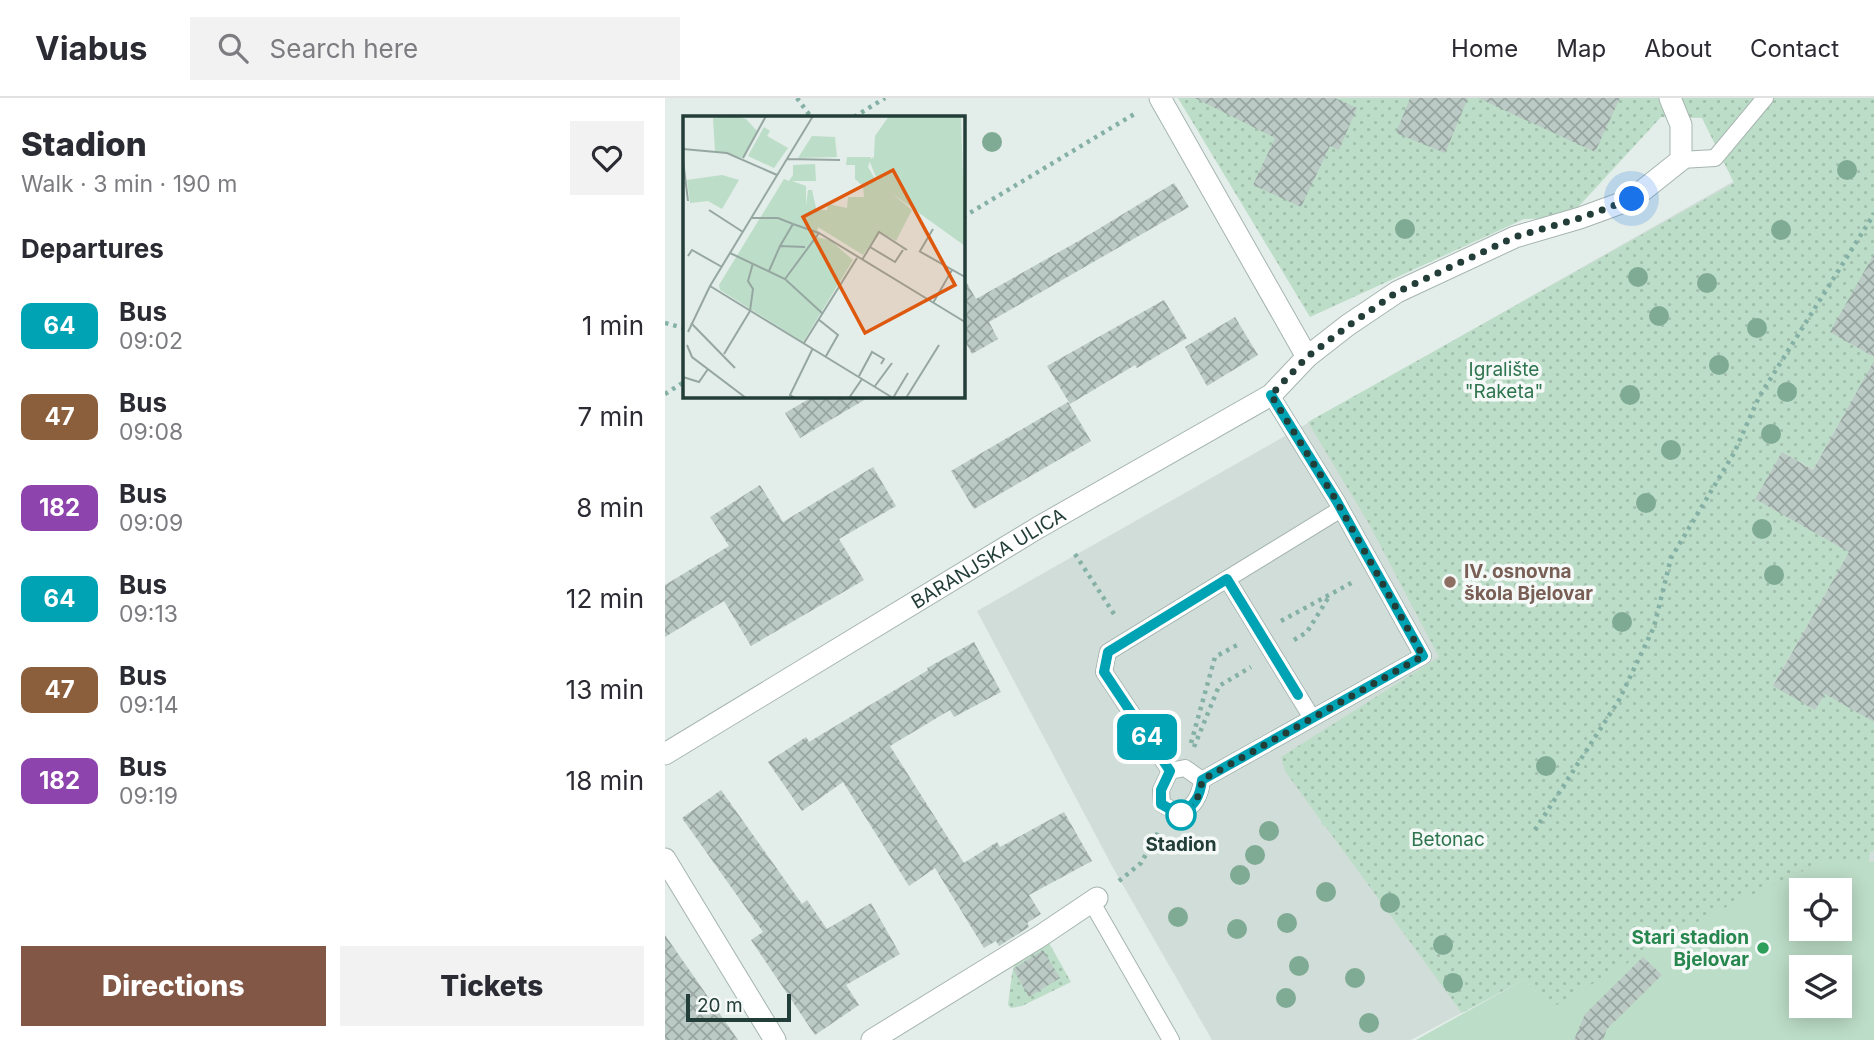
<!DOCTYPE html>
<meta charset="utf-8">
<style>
:root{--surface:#fff;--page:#f2f2f3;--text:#2b2b33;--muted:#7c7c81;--line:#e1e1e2;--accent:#835746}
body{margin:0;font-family:Inter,sans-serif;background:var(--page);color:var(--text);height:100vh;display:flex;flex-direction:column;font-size:26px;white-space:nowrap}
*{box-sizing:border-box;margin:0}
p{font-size:23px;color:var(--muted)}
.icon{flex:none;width:38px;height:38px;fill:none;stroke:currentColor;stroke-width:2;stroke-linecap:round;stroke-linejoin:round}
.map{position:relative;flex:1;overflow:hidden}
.side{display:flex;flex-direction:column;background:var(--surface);width:665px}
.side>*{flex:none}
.badge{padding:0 14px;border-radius:10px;font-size:24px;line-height:46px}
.tools{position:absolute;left:1124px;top:780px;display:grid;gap:14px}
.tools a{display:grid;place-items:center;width:63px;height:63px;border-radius:0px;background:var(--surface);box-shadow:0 4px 18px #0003;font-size:35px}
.scale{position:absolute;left:21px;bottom:18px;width:105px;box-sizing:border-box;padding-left:7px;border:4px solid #233e38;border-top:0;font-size:19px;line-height:24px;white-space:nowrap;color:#233e38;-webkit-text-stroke:5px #f4f9f7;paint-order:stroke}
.you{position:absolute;width:35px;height:35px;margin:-18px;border:5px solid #fff;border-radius:50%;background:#1a73e8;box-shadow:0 0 0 10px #1a73e833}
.map>.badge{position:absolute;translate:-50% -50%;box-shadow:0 0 0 4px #fff}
h2{padding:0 21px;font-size:26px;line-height:63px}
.round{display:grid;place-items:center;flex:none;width:74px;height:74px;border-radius:0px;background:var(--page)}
.head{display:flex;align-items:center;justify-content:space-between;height:119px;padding:0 21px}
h1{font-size:33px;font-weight:800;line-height:52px}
.cta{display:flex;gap:14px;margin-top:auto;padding:14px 21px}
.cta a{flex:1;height:80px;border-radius:0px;background:var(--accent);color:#fff;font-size:28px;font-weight:800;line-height:80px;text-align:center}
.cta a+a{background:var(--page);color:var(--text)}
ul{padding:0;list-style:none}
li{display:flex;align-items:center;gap:21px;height:91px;padding:0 21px}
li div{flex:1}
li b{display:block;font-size:26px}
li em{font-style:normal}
li .badge{min-width:77px;font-weight:700;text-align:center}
header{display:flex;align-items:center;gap:42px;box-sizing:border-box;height:98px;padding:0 35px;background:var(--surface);border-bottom:2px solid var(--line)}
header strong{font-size:33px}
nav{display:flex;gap:38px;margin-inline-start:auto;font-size:24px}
.search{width:490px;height:63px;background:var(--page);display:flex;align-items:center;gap:18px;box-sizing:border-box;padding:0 24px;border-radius:0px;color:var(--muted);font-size:26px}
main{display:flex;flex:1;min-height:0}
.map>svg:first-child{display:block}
.built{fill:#d1ddd8}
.grass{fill:url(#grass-dots)}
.pitch{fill:#bcddc7;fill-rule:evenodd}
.building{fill:url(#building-cross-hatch)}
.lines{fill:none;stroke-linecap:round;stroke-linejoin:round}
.lane-casing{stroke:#a6b5b0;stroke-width:18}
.street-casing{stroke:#a6b5b0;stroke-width:23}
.path{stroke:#84b0a5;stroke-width:4.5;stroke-dasharray:3.5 5;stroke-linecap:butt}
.lane{stroke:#fff;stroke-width:16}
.street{stroke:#fff;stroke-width:21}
.tree{fill:#7faa94}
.line-casing{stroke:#fff;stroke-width:16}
.line{stroke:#00a3b4;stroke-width:10}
.walk{stroke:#233e38;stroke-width:7;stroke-dasharray:0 12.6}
.education-dot{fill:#8d6e63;stroke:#f4f9f7;stroke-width:2.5}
.stop-dot{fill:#fff;stroke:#00a3b4;stroke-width:3.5}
.leisure-dot{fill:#2e9e5b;stroke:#f4f9f7;stroke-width:2.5}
.labels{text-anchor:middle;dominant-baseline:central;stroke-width:7;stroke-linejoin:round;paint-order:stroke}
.park-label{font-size:19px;fill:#2e744e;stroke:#f4f9f7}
.street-label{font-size:19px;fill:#233e38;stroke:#f4f9f7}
.education-label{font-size:19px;font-weight:bold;fill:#785e54;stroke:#f4f9f7;text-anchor:start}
.stop-label{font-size:19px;font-weight:bold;fill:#233e38;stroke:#f4f9f7}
.leisure-label{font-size:19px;font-weight:bold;fill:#27864d;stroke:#f4f9f7;text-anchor:end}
.inset-road{fill:none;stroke:#96a7a2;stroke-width:2}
.view{fill:#de580e;fill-opacity:0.15;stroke:#de580e;stroke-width:3.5}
.inset-edge{fill:none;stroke:#233e38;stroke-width:3.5}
</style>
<header>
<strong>Viabus</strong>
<div class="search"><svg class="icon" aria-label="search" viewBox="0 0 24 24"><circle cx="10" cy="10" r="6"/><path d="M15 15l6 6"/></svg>Search here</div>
<nav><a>Home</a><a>Map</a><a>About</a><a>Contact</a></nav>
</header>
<main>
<section class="side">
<div class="head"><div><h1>Stadion</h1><p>Walk · 3 min · 190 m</p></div><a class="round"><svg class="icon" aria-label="heart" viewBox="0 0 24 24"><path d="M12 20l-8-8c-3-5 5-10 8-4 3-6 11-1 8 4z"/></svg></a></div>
<h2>Departures</h2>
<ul>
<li><span class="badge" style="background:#00a3b4;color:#fff">64</span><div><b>Bus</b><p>09:02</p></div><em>1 min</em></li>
<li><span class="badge" style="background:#8b5e3c;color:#fff">47</span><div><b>Bus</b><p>09:08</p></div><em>7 min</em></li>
<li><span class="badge" style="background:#8e44ad;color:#fff">182</span><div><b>Bus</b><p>09:09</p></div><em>8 min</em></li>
<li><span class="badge" style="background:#00a3b4;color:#fff">64</span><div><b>Bus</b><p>09:13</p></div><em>12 min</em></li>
<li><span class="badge" style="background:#8b5e3c;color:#fff">47</span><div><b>Bus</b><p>09:14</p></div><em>13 min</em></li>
<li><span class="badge" style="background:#8e44ad;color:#fff">182</span><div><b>Bus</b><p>09:19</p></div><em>18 min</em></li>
</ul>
<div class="cta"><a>Directions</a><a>Tickets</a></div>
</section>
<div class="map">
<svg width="1209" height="942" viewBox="0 0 1209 942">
<defs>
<pattern id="grass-dots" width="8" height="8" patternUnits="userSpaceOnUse" patternTransform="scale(1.75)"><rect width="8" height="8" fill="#bcddc7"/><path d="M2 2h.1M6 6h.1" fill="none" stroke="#a1bfac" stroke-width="1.8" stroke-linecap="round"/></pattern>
<pattern id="building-cross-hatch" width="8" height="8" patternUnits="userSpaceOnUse" patternTransform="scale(1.75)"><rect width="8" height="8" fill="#bbcac5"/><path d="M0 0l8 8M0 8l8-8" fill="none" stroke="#98a5a1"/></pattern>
</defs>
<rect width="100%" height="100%" fill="#e3ede9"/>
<path class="built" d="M 1209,0 L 1209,764 L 1157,764 L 885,911 L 860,881 L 746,942 L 547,942 L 447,768 L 312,513 L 1092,70 Z"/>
<path class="grass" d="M 513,0 L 1209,0 L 1209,190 L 1166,234 L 1209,259 L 1209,263 L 1148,371 L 1117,354 L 1090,401 L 1184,454 L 1108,587 L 1150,612 L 1160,596 L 1209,613 L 1209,753 L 1205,754 L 1204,764 L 1157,764 L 885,911 L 860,881 L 797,915 L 661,729 L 656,726 L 657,724 L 620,673 L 616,659 L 774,559 L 703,424 L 643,324 L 1069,85 L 1037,20 L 996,19 L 903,120 L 859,121 L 645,219 Z
M 379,836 L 406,884 L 357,908 L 346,910 L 343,907 L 347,876 L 354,851 Z"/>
<path class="pitch" d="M 1157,764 L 1209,764 L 1209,942 L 751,942 L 860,881 L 885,911 L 1042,818 ZM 1136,793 L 1174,793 L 1174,831 L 1136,831 ZM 1136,870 L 1174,870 L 1174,908 L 1136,908 Z"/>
<path class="building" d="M 530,0 L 670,0 L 692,10 L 674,52 L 665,48 L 636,109 L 588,87 L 610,40 Z
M 745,0 L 803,0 L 780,55 L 731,35 Z
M 813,0 L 955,0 L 930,54 Z
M 509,85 L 524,109 L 324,224 L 333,241 L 307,256 L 298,240 L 298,178 L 311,201 L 417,141 Z
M 1209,156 L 1209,259 L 1165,234 Z
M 499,202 L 522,240 L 472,270 L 470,267 L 405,306 L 382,268 Z
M 570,219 L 593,257 L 542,288 L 520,249 Z
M 1209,263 L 1209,624 L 1160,596 L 1150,612 L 1108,588 L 1184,454 L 1090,401 L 1117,354 L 1148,372 Z
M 149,298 L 206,298 L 135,340 L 120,315 Z
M 403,304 L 426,343 L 309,411 L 286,373 Z
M 208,369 L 231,408 L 174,441 L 199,482 L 86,548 L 59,503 L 0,539 L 0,487 L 64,448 L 45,419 L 95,387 L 118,424 Z
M 309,544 L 336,594 L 289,619 L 285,612 L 225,648 L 299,765 L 332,744 L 335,749 L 399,714 L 427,763 L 364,797 L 376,816 L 362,825 L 364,829 L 334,848 L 331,843 L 319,850 L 270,770 L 244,788 L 178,684 L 137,713 L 103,664 L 141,639 L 144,644 L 263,572 L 262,570 Z
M 56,692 L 137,806 L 142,802 L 162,831 L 206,805 L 235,856 L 181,887 L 194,907 L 150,937 L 86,842 L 98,834 L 17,720 Z
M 0,837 L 73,942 L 0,942 Z
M 378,852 L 395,880 L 364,899 L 348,871 Z
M 978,859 L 997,877 L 942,931 L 938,942 L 909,942 L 920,916 Z"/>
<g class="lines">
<defs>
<path id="lane" d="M 1016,62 L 1050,60 L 1100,0
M 562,481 L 647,620
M 505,673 L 439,574 L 443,554 L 676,411
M 537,682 L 520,670 L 505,673 L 496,692 L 497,706 L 516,717 C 530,706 535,699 537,682 L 758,558 L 671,402 L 606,297
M 426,803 L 506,942"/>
<g id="street">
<path d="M 495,0 L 642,259"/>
<path id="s1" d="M 0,656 L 374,429 L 606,297 L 642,259 L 683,227 L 732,194 L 850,139 L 915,120 L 967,101 L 1016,62 L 1016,27 L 1005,0"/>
<path d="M 0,761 L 110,942"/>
<path d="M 207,942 L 374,839 L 432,800"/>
</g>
</defs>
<use href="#lane" class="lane-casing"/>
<use href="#street" class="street-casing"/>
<path class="path" d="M 132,0 L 146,19
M 189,19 L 220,0
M 298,119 L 471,15
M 0,225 L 19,230
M 0,296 L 19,284
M 410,456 L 451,519
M 616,523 L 688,484
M 629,542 L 642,534 L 665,497
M 526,645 L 550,559 L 574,546
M 529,649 L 554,588 L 586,569
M 870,732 L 954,602 L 989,529 L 1006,460 L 1069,355 L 1094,299 L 1209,116
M 454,783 L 476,765 L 494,733"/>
<use href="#lane" class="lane"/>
<use href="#street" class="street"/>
</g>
<g class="tree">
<circle cx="327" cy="44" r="10"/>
<circle cx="1182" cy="72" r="10"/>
<circle cx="740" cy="131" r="10"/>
<circle cx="1116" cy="132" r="10"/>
<circle cx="973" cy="179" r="10"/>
<circle cx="1042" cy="185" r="10"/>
<circle cx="994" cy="218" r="10"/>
<circle cx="1092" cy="230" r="10"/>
<circle cx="1054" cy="267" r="10"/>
<circle cx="1122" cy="294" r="10"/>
<circle cx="965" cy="297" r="10"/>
<circle cx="1106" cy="336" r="10"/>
<circle cx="1006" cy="352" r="10"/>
<circle cx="981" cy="405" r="10"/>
<circle cx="1097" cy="431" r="10"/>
<circle cx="1109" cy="477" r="10"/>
<circle cx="957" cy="524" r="10"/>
<circle cx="881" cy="668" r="10"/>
<circle cx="604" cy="733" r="10"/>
<circle cx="590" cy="757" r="10"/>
<circle cx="575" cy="777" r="10"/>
<circle cx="661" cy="794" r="10"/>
<circle cx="725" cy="805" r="10"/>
<circle cx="513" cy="819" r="10"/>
<circle cx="622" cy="825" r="10"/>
<circle cx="572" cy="831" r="10"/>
<circle cx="778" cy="847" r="10"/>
<circle cx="634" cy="868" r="10"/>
<circle cx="690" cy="880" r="10"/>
<circle cx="788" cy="885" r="10"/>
<circle cx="621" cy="900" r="10"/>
<circle cx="704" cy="925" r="10"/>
</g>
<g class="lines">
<defs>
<path id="line" d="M 606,297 L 671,402 L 758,558 L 537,682 C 535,699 530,706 516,717 L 496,706 L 496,692 L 505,673 L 439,574 L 443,554 L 562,481 L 633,597"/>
</defs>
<use href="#line" class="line-casing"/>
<use href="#line" class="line"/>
<path class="walk" d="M 516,717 C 530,707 535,699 537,682 L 758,558 L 671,402 L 606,297 L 642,259 L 683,228 L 732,194 L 850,139 L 915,120 L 967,101"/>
</g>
<circle class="education-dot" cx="785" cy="484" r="7"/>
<circle class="stop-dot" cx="516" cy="717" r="14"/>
<circle class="leisure-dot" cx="1098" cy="850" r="7"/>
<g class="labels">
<g class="park-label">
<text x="839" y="271">Igralište<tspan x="839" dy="22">"Raketa"</tspan></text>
<text x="783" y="741">Betonac</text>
</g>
<g class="street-label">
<text stroke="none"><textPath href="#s1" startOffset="378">BARANJSKA ULICA</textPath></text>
</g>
<g class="education-label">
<text x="799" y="473">IV. osnovna<tspan x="799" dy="22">škola Bjelovar</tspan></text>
</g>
<g class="stop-label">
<text x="516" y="746">Stadion</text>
</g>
<g class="leisure-label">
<text x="1084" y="839">Stari stadion<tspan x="1084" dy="22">Bjelovar</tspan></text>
</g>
</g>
<g transform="translate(18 18)">
<rect width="282" height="282" fill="#e3ede9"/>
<path d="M 51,0 L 63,3 L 74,15 L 60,42 L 32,35 L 30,2 ZM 81,11 L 87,15 L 84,20 L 105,32 L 91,52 L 65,40 ZM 129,20 L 152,21 L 154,41 L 115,42 ZM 164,41 L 188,41 L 185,51 L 192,63 L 229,94 L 213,125 L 196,115 L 180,139 L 135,111 L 133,121 L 147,124 L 170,144 L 120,226 L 37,174 L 36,169 L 101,63 L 106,65 L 110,59 L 110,49 L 132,48 L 133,65 L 109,65 L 123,70 L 123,90 L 125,74 L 129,74 L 133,92 L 139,94 L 144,94 L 145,88 L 164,92 L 165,81 L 181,81 L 180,70 L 172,63 L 172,49 L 163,49 ZM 39,59 L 56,64 L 39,93 L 25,85 L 7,87 L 4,64 Z" fill="#bcddc7"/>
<path d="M 206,0 L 278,0 L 282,130 L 196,68 L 186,44 L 191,41 L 192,20 Z" fill="#bcddc7"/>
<path class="inset-road" d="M 0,33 L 44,37 L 94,59M 60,42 L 83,0M 104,43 L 157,44M 0,44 L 5,85M 26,94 L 60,116M 69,102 L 95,102 L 110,108M 97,130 L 110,108 L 136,117M 187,131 L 212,146 L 220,134M 236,135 L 282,161M 237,135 L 250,113M 47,137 L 102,163 L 139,197M 5,140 L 9,134 L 39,151M 179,144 L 196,116 L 224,134 L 219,131M 86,155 L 97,130 L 122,131M 102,163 L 136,117 L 282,206M 27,170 L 210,282M 250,187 L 269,154M 135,203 L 155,219 L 143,240M 8,207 L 52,252M 5,216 L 27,170 L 130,0M 121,227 L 174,142M 4,229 L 9,241 L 63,282M 41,238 L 67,195 L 70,173 L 65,165 L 70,147M 176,260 L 189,236 L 201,243 L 198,248M 0,261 L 16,266 L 25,253M 192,270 L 209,247M 112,282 L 107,279 L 130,232M 166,282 L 179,263M 210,282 L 225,257M 223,282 L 256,229"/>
<path class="view" d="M 210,54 L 272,169 L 182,217 L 120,101 Z"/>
<rect width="282" height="282" class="inset-edge"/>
</g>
</svg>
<div class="tools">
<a><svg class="icon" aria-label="locate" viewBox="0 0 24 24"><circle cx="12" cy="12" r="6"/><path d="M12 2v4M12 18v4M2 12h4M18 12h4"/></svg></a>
<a><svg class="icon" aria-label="layers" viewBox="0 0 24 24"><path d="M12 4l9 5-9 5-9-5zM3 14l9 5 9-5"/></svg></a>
</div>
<div class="scale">20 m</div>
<div class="you" style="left:967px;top:101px"></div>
<b class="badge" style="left:482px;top:639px;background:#00a3b4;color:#fff">64</b>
</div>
</main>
